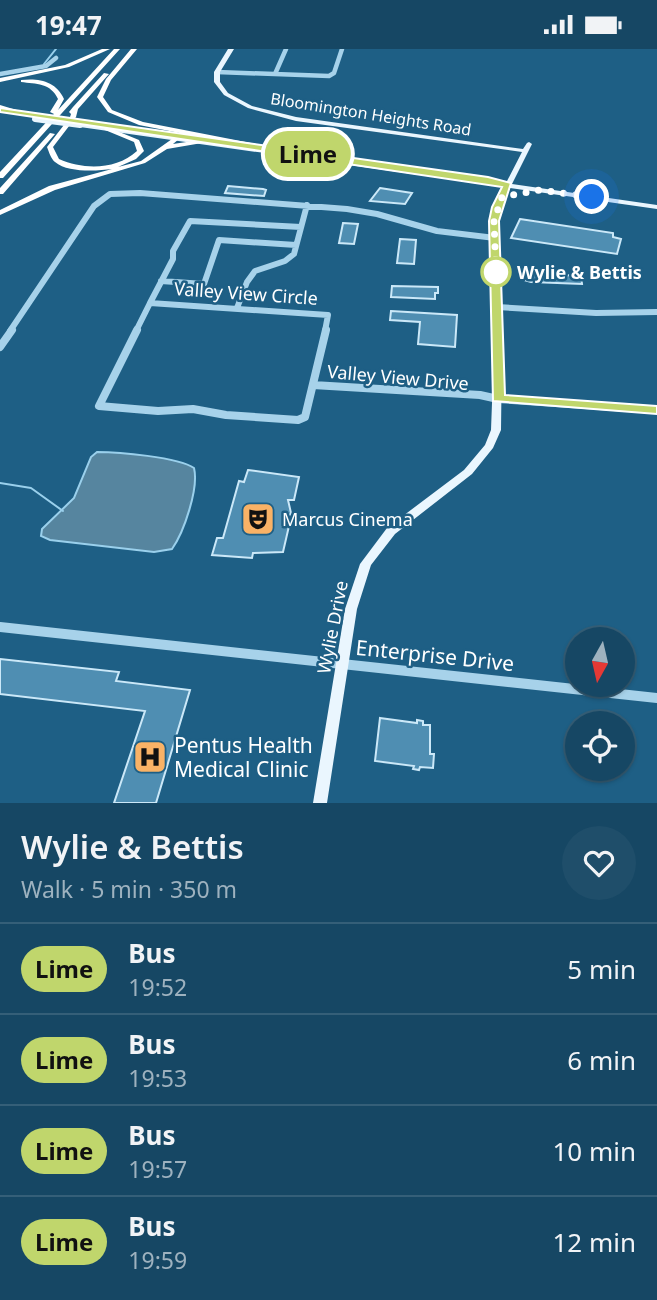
<!DOCTYPE html>
<meta charset="utf-8">
<style>
:root{--surface:#164764;--page:#1f4e6a;--text:#f1f3f6;--muted:#9eb2bf;--line:#355f78}
body{margin:0;font-family:"Noto Sans",sans-serif;background:var(--page);color:var(--text);height:100vh;display:flex;flex-direction:column;font-size:26px;white-space:nowrap}
*{box-sizing:border-box;margin:0}
p{font-size:23px;color:var(--muted)}
.icon{flex:none;width:38px;height:38px;fill:none;stroke:currentColor;stroke-width:2;stroke-linecap:round;stroke-linejoin:round}
.map{position:relative;height:754px;overflow:hidden}
.side{display:flex;flex-direction:column;background:var(--surface);flex:1}
.side>*{flex:none}
.badge{padding:0 14px;border-radius:23px;font-size:24px;line-height:46px}
.needle{width:46px;rotate:188deg}
.tools{position:absolute;left:565px;top:578px;display:grid;gap:14px}
.tools a{display:grid;place-items:center;width:70px;height:70px;border-radius:50%;background:var(--surface);box-shadow:0 2px 5px #0004,0 0 0 2px var(--line);font-size:35px}
.you{position:absolute;width:35px;height:35px;margin:-18px;border:5px solid #fff;border-radius:50%;background:#1a73e8;box-shadow:0 0 0 10px #1a73e833}
.map>.badge{position:absolute;translate:-50% -50%;box-shadow:0 0 0 4px #fff}
.round{display:grid;place-items:center;flex:none;width:74px;height:74px;border-radius:37px;background:var(--page)}
.summary{display:flex;align-items:center;justify-content:space-between;height:119px;padding:0 21px}
h1{font-size:33px;font-weight:600;line-height:52px}
ul{padding:0;list-style:none}
li{display:flex;align-items:center;gap:21px;height:91px;padding:0 21px;border-top:2px solid var(--line)}
li div{flex:1}
li b{display:block;font-size:26px}
li em{font-style:normal}
li .badge{min-width:77px;font-weight:700;text-align:center}
.status{display:flex;justify-content:space-between;align-items:center;height:49px;padding:0 35px;background:var(--surface);direction:ltr}
.status svg{height:19px;fill:currentColor}
.map>svg:first-child{display:block}
.water{fill:#56859f;stroke:#9ad0ec;stroke-width:2}
.lines{fill:none;stroke-linecap:round;stroke-linejoin:round}
.stream{stroke:#9ad0ec;stroke-width:2}
.building{fill:#4f8eb2;stroke:#cbe8f8;stroke-width:2}
.minor-far3{stroke:#a7d2ea;stroke-width:4.5}
.minor-far2{stroke:#a7d2ea;stroke-width:6}
.minor-far1{stroke:#a7d2ea;stroke-width:8}
.minor{stroke:#a7d2ea;stroke-width:10}
.major{fill:#eaf6fe;fill-rule:evenodd}
.highway{fill:#fff;fill-rule:evenodd}
.major-bridge{stroke:#eaf6fe;stroke-width:6}
.line{fill:#c0d66c;stroke:#fff;stroke-width:2}
.walk{stroke:#fff;stroke-width:7;stroke-dasharray:0 12.6}
.stop-dot{fill:#fff;stroke:#c0d66c;stroke-width:3.5}
.labels{text-anchor:middle;dominant-baseline:central;stroke-width:5;stroke-linejoin:round;paint-order:stroke}
.far-street-label{font-size:16px;fill:#fff;stroke:#1e5f85}
.stop-label{font-size:18px;font-weight:bold;fill:#fff;stroke:#1e5f85;text-anchor:start}
.street-label{font-size:18px;fill:#fff;stroke:#1e5f85}
.poi-label{font-size:18px;fill:#fff;stroke:#1e5f85;text-anchor:start}
.near-street-label{font-size:21px;fill:#fff;stroke:#1e5f85}
.near-poi-label{font-size:21px;fill:#fff;stroke:#1e5f85;text-anchor:start}
</style>
<div class="status"><b>19:47</b><svg viewBox="0 0 49 12"><path d="M0 12V9h3v3zM5 12V6h3v6zM10 12V3h3v9zM15 12V0h3v12zM26 1h20v11H26zM47 4h2v5h-2z"/></svg></div>
<div class="map">
<svg width="657" height="754" viewBox="0 0 657 754">
<rect width="100%" height="100%" fill="#1e5f85"/>
<path class="water" d="M 97,403 C 118,403 178,408 194,419 C 199,439 184,483 172,500 L 154,503 L 50,491 L 41,487 L 42,480 L 74,449 L 91,408 Z"/>
<g class="lines">
<path class="stream" d="M 44,15 L 56,0
M 0,434 L 31,439 L 63,462"/>
</g>
<path class="building" d="M 228,137 L 263,140 L 266,141 L 264,147 L 225,144 Z
M 380,139 L 412,144 L 405,155 L 370,152 Z
M 520,170 L 613,184 L 613,188 L 621,190 L 617,205 L 511,189 Z
M 343,174 L 358,175 L 354,195 L 339,194 Z
M 400,190 L 416,191 L 414,215 L 397,214 Z
M 524,224 L 581,227 L 582,235 L 531,233 L 524,231 Z
M 392,237 L 438,238 L 438,244 L 435,244 L 435,250 L 391,248 Z
M 391,262 L 457,266 L 455,298 L 418,295 L 420,273 L 390,271 Z
M 248,421 L 299,428 L 294,451 L 288,451 L 291,464 L 283,477 L 289,477 L 283,503 L 253,504 L 252,509 L 212,506 L 217,489 L 223,489 L 239,432 L 244,433 Z
M 0,610 L 119,623 L 116,632 L 190,641 L 156,754 L 114,754 L 145,662 L 0,645 Z
M 380,669 L 417,674 L 417,671 L 423,672 L 423,676 L 430,676 L 430,705 L 434,705 L 433,719 L 420,718 L 419,721 L 413,720 L 414,717 L 375,712 Z"/>
<g class="lines">
<path class="minor-far3" d="M 217,23 L 329,27 L 334,24 L 342,0
M 0,25 L 46,17 L 56,9
M 275,25 L 286,0"/>
<path class="minor-far2" d="M 161,232 L 204,235 L 219,191 L 296,196
M 150,254 L 173,210 L 173,202 L 190,172 L 301,178
M 497,258 L 596,264 L 657,263
M 237,259 L 247,233 L 255,222 L 285,212 L 294,205 L 307,156
M 10,282 L 94,157 L 110,145 L 140,144 L 347,160 L 377,165 L 437,182 L 495,189
M 136,282 L 150,254 L 328,266 L 325,282"/>
<path class="minor-far1" d="M 137,281 L 99,357 L 158,362 L 193,360 L 226,366 L 298,371 L 305,368 L 326,281
M 0,298 L 12,281
M 313,336 L 480,346 L 498,350 L 657,361"/>
<path class="minor" d="M 0,578 L 657,649"/>
<path class="major" d="M 228,0 L 234,0 L 220,23 L 220,33 L 228,44 L 252,57 L 296,68 L 523,100 L 527,94 L 529,93 L 532,95 L 512,135 L 657,156 L 657,160 L 510,139 L 499,168 L 502,300 L 501,381 L 493,399 L 472,425 L 395,485 L 371,516 L 357,560 L 327,754 L 313,754 L 345,560 L 360,515 L 387,479 L 464,421 L 485,396 L 491,381 L 494,300 L 491,168 L 504,138 L 80,78 L 77,76 L 80,74 L 506,134 L 522,103 L 296,72 L 248,59 L 224,46 L 214,33 L 214,23 Z
M 0,59 L 38,65 L 41,67 L 38,69 L 0,63 Z"/>
<path class="highway" d="M 102,0 L 110,0 L 69,18 L 0,33 L 0,29 L 65,16 Z
M 114,0 L 120,0 L 3,129 L 0,129 L 0,123 L 54,65 L 50,63 L 58,50 C 51,34 36,35 21,33 L 21,31 C 39,29 56,32 64,50 L 58,61 Z
M 131,0 L 137,0 L 111,31 L 103,48 L 112,61 L 143,73 L 282,100 L 285,102 L 282,104 L 139,76 L 108,63 L 97,48 L 106,30 Z
M 104,24 L 109,25 L 78,60 L 76,68 L 53,98 L 59,110 C 84,121 116,121 137,102 L 134,93 L 105,81 L 104,80 L 107,78 L 139,91 L 144,102 L 136,110 L 118,118 L 141,112 L 172,90 L 167,85 L 168,84 L 172,84 L 179,90 L 173,95 L 200,91 L 203,93 L 202,94 L 167,100 L 145,114 L 55,141 L 0,166 L 0,161 L 49,137 L 112,120 C 97,122 68,124 55,113 C 51,110 49,103 47,98 L 70,68 L 71,65 L 69,63 L 73,58 Z
M 0,56 L 23,63 L 24,64 L 21,66 L 0,60 Z
M 50,84 L 55,85 L 3,145 L 0,145 L 0,139 Z"/>
<path class="major-bridge" d="M 35,70 L 80,76"/>
</g>
<path class="line" d="M 0,59 L 488,128 L 511,134 L 499,172 L 505,346 L 657,357 L 657,365 L 493,352 L 489,172 L 492,158 L 502,138 L 0,63 Z"/>
<g class="lines">
<path class="walk" d="M 496,223 L 494,172 L 502,148 L 540,141 L 592,148"/>
</g>
<defs>
<symbol id="theatre-square" viewBox="-11 -11 22 22"><rect x="-9" y="-9" width="18" height="18" rx="4" fill="#f9b266" stroke="#1e5f85"/><path d="M-5-5.5Q0-4 5-5.5V0Q5 5 0 6Q-5 5-5 0ZM-3.3-2.5H-1v1.5H-3.3ZM1-2.5H3.3v1.5H1ZM-2.8 1Q0 5.5 2.8 1Z" fill="#111"/></symbol>
<symbol id="hospital-square" viewBox="-11 -11 22 22"><rect x="-9" y="-9" width="18" height="18" rx="4" fill="#f9b266" stroke="#1e5f85"/><path d="M-5-5h3v3.5h4V-5h3V5h-3V1.5h-4V5h-3Z" fill="#111"/></symbol>
</defs>
<g fill-rule="evenodd">
<use href="#theatre-square" x="239" y="451" width="38" height="38"/>
<use href="#hospital-square" x="131" y="689" width="38" height="38"/>
</g>
<circle class="stop-dot" cx="496" cy="223" r="14"/>
<g class="labels">
<g class="far-street-label">
<text transform="translate(371 65) rotate(9)">Bloomington Heights Road</text>
</g>
<g class="stop-label">
<text x="517" y="223">Wylie &amp; Bettis</text>
</g>
<g class="street-label">
<text transform="translate(246 244) rotate(4)">Valley View Circle</text>
<text transform="translate(398 328) rotate(5)">Valley View Drive</text>
<text transform="translate(332 578) rotate(-79)">Wylie Drive</text>
</g>
<g class="poi-label">
<text x="282" y="470">Marcus Cinema</text>
</g>
<g class="near-street-label">
<text transform="translate(435 606) rotate(6)">Enterprise Drive</text>
</g>
<g class="near-poi-label">
<text x="174" y="696">Pentus Health<tspan x="174" dy="24">Medical Clinic</tspan></text>
</g>
</g>
</svg>
<div class="tools">
<a><svg class="needle" viewBox="-14 -14 28 28"><path d="M0-13l5 13h-10z" fill="#e53935"/><path d="M0 13l5-13h-10z" fill="#9eb2bf"/></svg></a>
<a><svg class="icon" aria-label="locate" viewBox="0 0 24 24"><circle cx="12" cy="12" r="6"/><path d="M12 2v4M12 18v4M2 12h4M18 12h4"/></svg></a>
</div>
<div class="you" style="left:592px;top:148px"></div>
<b class="badge" style="left:308px;top:105px;background:#c0d66c;color:#111">Lime</b>
</div>
<section class="side">
<div class="summary"><div><h1>Wylie &amp; Bettis</h1><p>Walk · 5 min · 350 m</p></div><a class="round"><svg class="icon" aria-label="heart" viewBox="0 0 24 24"><path d="M12 20l-8-8c-3-5 5-10 8-4 3-6 11-1 8 4z"/></svg></a></div>
<ul>
<li><span class="badge" style="background:#c0d66c;color:#111">Lime</span><div><b>Bus</b><p>19:52</p></div><em>5 min</em></li>
<li><span class="badge" style="background:#c0d66c;color:#111">Lime</span><div><b>Bus</b><p>19:53</p></div><em>6 min</em></li>
<li><span class="badge" style="background:#c0d66c;color:#111">Lime</span><div><b>Bus</b><p>19:57</p></div><em>10 min</em></li>
<li><span class="badge" style="background:#c0d66c;color:#111">Lime</span><div><b>Bus</b><p>19:59</p></div><em>12 min</em></li>
</ul>
</section>
